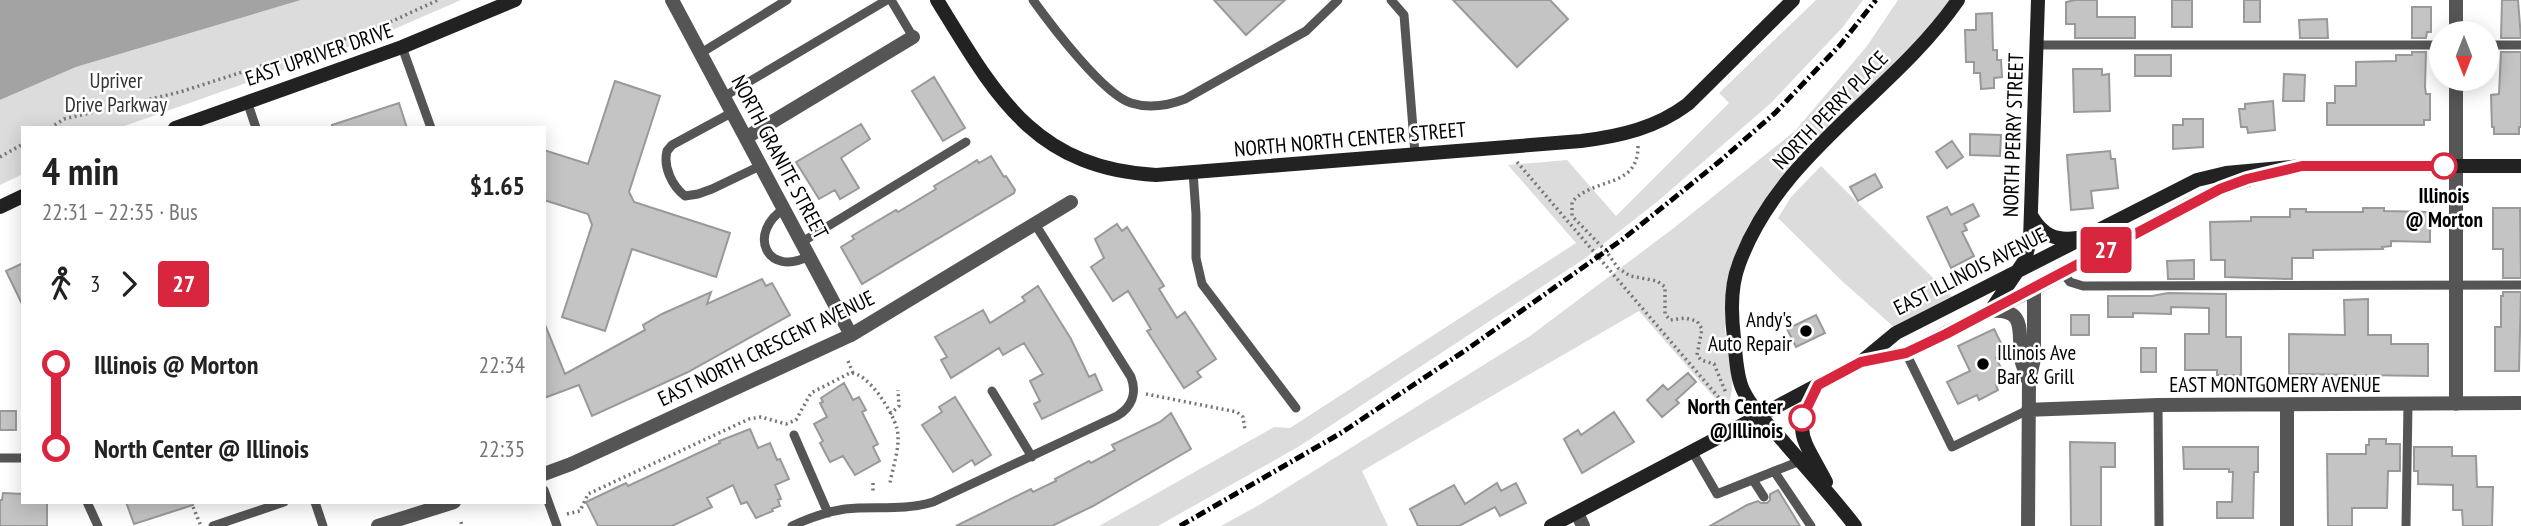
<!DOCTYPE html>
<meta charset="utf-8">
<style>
:root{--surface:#fff;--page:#f2f2f2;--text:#222;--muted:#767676}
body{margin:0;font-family:"PT Sans Narrow",sans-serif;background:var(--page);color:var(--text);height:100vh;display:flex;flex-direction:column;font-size:26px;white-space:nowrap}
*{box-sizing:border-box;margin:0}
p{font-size:23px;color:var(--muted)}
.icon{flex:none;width:38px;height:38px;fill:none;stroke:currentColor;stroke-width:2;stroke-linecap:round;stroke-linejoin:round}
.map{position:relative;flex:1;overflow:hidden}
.side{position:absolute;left:21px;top:126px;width:525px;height:378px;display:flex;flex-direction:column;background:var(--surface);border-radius:0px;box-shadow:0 4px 18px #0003}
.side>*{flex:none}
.badge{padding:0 14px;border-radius:5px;font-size:24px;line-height:46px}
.needle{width:46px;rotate:180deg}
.fabs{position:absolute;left:2429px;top:21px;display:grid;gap:14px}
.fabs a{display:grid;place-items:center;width:70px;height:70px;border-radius:50%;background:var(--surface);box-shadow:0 4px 18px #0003;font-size:35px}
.map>.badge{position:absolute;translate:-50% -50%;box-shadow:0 0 0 4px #fff}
.legs{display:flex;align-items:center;gap:10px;height:77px;padding:0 21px;font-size:23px}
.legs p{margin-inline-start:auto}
.headline{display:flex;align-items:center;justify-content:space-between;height:119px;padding:0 21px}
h1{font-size:38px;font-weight:800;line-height:52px}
ul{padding:0 21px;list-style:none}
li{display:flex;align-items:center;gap:24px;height:84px;font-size:26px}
li i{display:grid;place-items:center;width:10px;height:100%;margin:0 9px;background:currentColor}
li i::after{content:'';width:18px;height:18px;margin:-9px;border:5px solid;border-radius:50%;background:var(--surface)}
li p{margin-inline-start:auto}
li:first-child i{background:linear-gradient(#0000 50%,currentColor 0)}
li:last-child i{background:linear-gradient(currentColor 50%,#0000 0)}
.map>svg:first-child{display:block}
.green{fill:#dcdcdc}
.water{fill:#a3a3a3}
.building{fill:#c4c4c4;stroke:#999;stroke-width:2}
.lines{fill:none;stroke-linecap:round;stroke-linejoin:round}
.path{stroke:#777;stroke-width:3.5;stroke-dasharray:2 3.5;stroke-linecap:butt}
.lane{stroke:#555;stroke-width:9}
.street{stroke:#555;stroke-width:14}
.secondary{stroke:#222;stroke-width:14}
.rail{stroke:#000;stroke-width:5;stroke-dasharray:10 3.5 2 3.5;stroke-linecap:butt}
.line-1-casing{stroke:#fff;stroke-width:16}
.line-1{stroke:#d7263d;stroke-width:10}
.stop-1-dot{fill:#fff;stroke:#d7263d;stroke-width:3.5}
.poi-dot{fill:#000;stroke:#fff;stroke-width:2.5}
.labels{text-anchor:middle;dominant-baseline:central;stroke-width:5;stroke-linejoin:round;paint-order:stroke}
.street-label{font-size:21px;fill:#000;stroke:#fff}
.park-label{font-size:21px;fill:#333;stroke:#fff}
.stop-label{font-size:21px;font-weight:bold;fill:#000;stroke:#fff}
.poi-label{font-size:21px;fill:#000;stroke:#fff;text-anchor:end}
</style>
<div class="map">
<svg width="2521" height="526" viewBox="0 0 2521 526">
<rect width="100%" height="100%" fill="#fff"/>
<path class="green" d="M 301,0 L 461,0 L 376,37 L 119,128 L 23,128 L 23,174 L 0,185 L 0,100 L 76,67 Z
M 1816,0 L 1863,0 L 1842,28 L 1771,103 L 1658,201 L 1584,259 L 1298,447 L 1158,526 L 1099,526 L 1274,427 L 1290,428 L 1576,243 L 1508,165 L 1567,160 L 1616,216 L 1729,103 L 1719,93 Z
M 1898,0 L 1952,0 C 1914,47 1870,89 1828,131 C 1795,164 1761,196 1742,239 C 1731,265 1724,298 1725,327 C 1726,355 1741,384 1725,410 L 1639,311 L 1362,471 L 1388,526 L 1221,526 L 1259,505 L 1530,336 L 1675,227 L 1795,131 L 1867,46 Z
M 1821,166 L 1953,298 L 1895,328 L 1843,282 L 1778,218 L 1791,197 Z"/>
<path class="water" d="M 0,0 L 301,0 L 76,67 L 0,100 Z"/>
<path class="building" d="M 1214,0 L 1285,0 L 1246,35 Z
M 1453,0 L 1550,0 L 1568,19 L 1517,67 Z
M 2075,0 L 2097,0 L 2097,17 L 2135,17 L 2135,38 L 2075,38 L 2075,24 L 2066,24 L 2066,2 Z
M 2172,0 L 2192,0 L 2192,27 L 2172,27 Z
M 2244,0 L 2260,0 L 2260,22 L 2244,22 Z
M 2502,0 L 2518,0 L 2521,38 L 2501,38 Z
M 2412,7 L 2431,7 L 2431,32 L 2427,32 L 2426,38 L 2412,38 Z
M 1992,13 L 1993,50 L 1997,50 L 1997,60 L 2001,60 L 2002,77 L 1994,78 L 1994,88 L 1981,89 L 1980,73 L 1974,73 L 1974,62 L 1966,62 L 1965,30 L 1976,30 L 1976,14 Z
M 2327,19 L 2328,38 L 2300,38 L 2299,20 Z
M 2412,52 L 2426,52 L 2425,87 L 2426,94 L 2430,94 L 2430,120 L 2424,120 L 2424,125 L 2327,125 L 2327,103 L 2335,103 L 2335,86 L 2356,86 L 2356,62 L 2396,61 L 2396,55 L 2412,55 Z
M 2501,52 L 2521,52 L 2521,127 L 2519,127 L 2519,134 L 2494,134 L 2494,127 L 2492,127 L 2491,95 L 2499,94 Z
M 2135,55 L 2171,55 L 2171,76 L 2135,76 Z
M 2073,69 L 2102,69 L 2102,75 L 2109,74 L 2110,111 L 2074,112 Z
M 2284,74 L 2305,75 L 2304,101 L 2283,101 Z
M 934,77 L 965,128 L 943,141 L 912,91 Z
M 615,81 L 660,96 L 629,192 L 634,202 L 730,233 L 716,277 L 632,249 L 605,331 L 562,317 L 592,225 L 588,214 L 544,200 L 544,150 L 588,164 Z
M 2273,101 L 2275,130 L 2248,133 L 2247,127 L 2241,127 L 2239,109 L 2245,109 L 2245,104 Z
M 399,103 L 407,128 L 332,128 L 332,125 Z
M 2183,119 L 2203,119 L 2203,147 L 2173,149 L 2173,125 L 2183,125 Z
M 861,124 L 870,139 L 841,158 L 859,188 L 840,199 L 835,190 L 819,199 L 796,162 Z
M 1970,134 L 2001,135 L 2000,156 L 1970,155 Z
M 1952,141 L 1963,157 L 1947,168 L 1936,152 Z
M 2110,151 L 2111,159 L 2115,159 L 2118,188 L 2091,191 L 2093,208 L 2071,210 L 2067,155 Z
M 991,156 L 1004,177 L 1006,176 L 1015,190 L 1014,193 L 862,284 L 841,247 L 854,239 L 852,236 L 896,210 L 898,212 L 936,189 L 934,186 L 966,167 L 977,160 L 979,163 Z
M 1875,174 L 1882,187 L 1858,201 L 1850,187 Z
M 1973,204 L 1979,216 L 1964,224 L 1967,230 L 1962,232 L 1974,256 L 1951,268 L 1927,217 L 1947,207 L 1951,215 Z
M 2363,208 L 2384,208 L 2384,211 L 2430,212 L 2430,242 L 2391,241 L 2391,246 L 2382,247 L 2383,249 L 2313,250 L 2313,258 L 2292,258 L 2292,279 L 2225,277 L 2225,260 L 2211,260 L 2210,222 L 2251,221 L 2251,217 L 2290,217 L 2290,209 L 2306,209 L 2306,212 L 2363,212 Z
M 2493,208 L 2520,208 L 2521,278 L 2503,278 L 2503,249 L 2493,249 Z
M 1117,224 L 1122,231 L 1127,227 L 1164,286 L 1159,289 L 1177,318 L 1185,312 L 1216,359 L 1197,372 L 1201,377 L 1184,388 L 1147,331 L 1151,329 L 1128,291 L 1113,301 L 1091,267 L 1104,258 L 1095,239 Z
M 2194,260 L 2194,279 L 2168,279 L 2167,261 Z
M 23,263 L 23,306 L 6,271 Z
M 762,279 L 766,286 L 772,283 L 790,315 L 688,372 L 592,416 L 579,385 L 544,398 L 544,322 L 565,374 L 645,330 L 643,325 L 662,314 L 711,292 L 707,304 Z
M 1038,286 L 1071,339 L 1089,377 L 1095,374 L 1102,390 L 1042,419 L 1034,404 L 1040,401 L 1030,381 L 1043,374 L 1024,343 L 1003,355 L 999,348 L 951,378 L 941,360 L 947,357 L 935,337 L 983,310 L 990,323 L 1025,301 L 1022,297 Z
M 2503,292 L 2521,292 L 2519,371 L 2495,371 L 2495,327 L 2501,327 L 2501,296 L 2503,296 Z
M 2168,293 L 2226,294 L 2226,337 L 2241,337 L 2241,375 L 2217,375 L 2217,370 L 2185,370 L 2185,334 L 2209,334 L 2209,308 L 2171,307 L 2171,314 L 2133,313 L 2133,317 L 2108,317 L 2108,296 L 2152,296 Z
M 2368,299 L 2368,335 L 2391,335 L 2391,344 L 2428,344 L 2428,376 L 2289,374 L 2289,334 L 2345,335 L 2344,300 Z
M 1816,315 L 1825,333 L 1796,347 L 1787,329 Z
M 2071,315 L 2089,315 L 2089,335 L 2071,335 Z
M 1994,329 L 2006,353 L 1996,358 L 2007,380 L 1996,385 L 1998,390 L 1979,400 L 1977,395 L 1958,404 L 1947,382 L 1970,371 L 1958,346 Z
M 2141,348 L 2156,348 L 2156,372 L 2141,372 Z
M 1688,373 L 1696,382 L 1676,400 L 1679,403 L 1662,417 L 1647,400 L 1663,385 L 1668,390 Z
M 844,383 L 853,400 L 859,397 L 866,410 L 862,412 L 878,444 L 873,447 L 880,461 L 855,475 L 843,456 L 830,462 L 820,443 L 823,441 L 814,424 L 827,417 L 820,403 L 823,402 L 821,398 Z
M 955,397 L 991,455 L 975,465 L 972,460 L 953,472 L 922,425 L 942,412 L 939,407 Z
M 0,411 L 16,411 L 16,430 L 0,430 Z
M 1614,412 L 1634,442 L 1582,473 L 1564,439 L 1578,430 L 1581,435 Z
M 1171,413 L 1191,449 L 1093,506 L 1052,526 L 956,526 L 1031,489 L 1033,492 L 1056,481 L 1055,479 L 1089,461 L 1091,463 L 1115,450 L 1112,445 L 1160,422 Z
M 750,429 L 758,448 L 770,443 L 777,460 L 780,459 L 789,479 L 775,485 L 781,499 L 778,500 L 780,506 L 772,509 L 773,511 L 756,518 L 747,502 L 741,504 L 733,485 L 707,498 L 712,507 L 672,526 L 598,526 L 586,502 L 626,483 L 628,486 L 720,443 L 719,441 Z
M 2369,439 L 2386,439 L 2386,444 L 2400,444 L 2400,471 L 2388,471 L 2387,508 L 2352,508 L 2352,526 L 2328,526 L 2327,454 L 2366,454 L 2366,445 L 2369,445 Z
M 2070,442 L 2115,443 L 2115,467 L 2101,467 L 2101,526 L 2071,526 Z
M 2183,447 L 2258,447 L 2258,472 L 2254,472 L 2253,518 L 2217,518 L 2217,502 L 2232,502 L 2233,472 L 2229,472 L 2229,469 L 2184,469 Z
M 2414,447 L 2452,447 L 2452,456 L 2476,456 L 2477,487 L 2493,487 L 2492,526 L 2463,526 L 2462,510 L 2453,510 L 2453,485 L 2418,484 L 2418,471 L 2414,471 Z
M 1497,483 L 1501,491 L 1516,483 L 1526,503 L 1500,516 L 1495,507 L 1459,526 L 1418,526 L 1410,509 L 1454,485 L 1465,504 Z
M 1778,490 L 1800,526 L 1710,526 L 1747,505 L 1758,501 L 1761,503 L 1767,503 L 1770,500 L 1770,494 Z
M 3,493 L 23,494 L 23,502 L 47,502 L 47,526 L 0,526 L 0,500 L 2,500 Z
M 126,502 L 193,502 L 193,505 L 134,524 Z"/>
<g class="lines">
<path class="path" d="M 50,128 L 64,119 L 180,92 L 373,30 L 438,0
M 1638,146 C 1638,189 1595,176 1572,202 L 1572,216 L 1606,251 L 1618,268 L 1630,276 L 1657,281 L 1665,287 L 1665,314 L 1670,320 L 1685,318 L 1697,321 L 1702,329 L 1697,355 L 1701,360 L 1714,364 L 1726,393
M 0,157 L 23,144
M 1517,162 L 1726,406
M 848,361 L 853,373
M 1146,394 L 1237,412 L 1243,417 L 1245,430
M 890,414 L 899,406 L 898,390
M 873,483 L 873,494
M 191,502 L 201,526
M 567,514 L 580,511 L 588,494 L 749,419 L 761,417 L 786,424 L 796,420 L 811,393 L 850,373 C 868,372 893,412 897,429 C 901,445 893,466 890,483
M 461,522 L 462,526"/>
<path class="lane" d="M 891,0 L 913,37
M 1033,0 C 1051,25 1103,94 1131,103 C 1150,109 1167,106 1185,99 L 1306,31 L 1338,0
M 1391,0 L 1404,15 L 1415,154
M 2037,45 L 2441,45
M 2487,45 L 2521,45
M 402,47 L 431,128
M 701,53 L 787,0
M 725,96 L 887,0
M 247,101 L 256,128
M 733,112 L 672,145 L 667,151 C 663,167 672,186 685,196 L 698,194 L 712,189 L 762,165
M 1193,172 L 1196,214 L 1196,258 L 1202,284 L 1296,408
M 785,208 C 746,233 767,278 809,256
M 802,242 L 966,142
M 2063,273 L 2070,282 L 2083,286 L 2521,285
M 1906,353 L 1952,447 L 2028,410
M 992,391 L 1032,457
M 2158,405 L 2159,526
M 794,435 L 828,513
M 1692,451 L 1717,494 L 1800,461
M 0,458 L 23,458
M 1774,471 L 1811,526
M 1753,480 L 1764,497
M 544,490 L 557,526
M 87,502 L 98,526
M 315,502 L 323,526
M 213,526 L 284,502
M 792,526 C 809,518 826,512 845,509 C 875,506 904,511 933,502 L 1117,416 C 1132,407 1137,393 1131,377 L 1035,224
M 2406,526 L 2408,404"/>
<path class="street" d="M 672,0 L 851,335
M 2456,33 L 2456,0
M 2456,79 L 2456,404
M 747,137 L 913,37
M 1990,311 C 2027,308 2018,331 2021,358 C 2022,365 2026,373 2028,380
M 2287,405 L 2287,526
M 2028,410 L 2158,405 L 2521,403
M 544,474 L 571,464 L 851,335 L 1071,202
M 1577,513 L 1583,526
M 378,526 L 454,502
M 2028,526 L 2029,381 L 2034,359 L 2034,289"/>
<path class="secondary" d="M 937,0 C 995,94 1033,168 1156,175 L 1581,141 C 1621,136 1656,128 1688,104 L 1793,0
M 175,128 L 402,47 L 515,0
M 0,207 L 23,196
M 2032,217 C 2043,235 2055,241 2077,238
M 1993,307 L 2025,260 L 2030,240 L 2038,0
M 1864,361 L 1906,353 L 2020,296 L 2190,204 L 2220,189 L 2259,176
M 1818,386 C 1790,433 1803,437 1826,482
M 1551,526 L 1861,362 L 1896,333 L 2197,180 L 2226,173 L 2302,166 L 2521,166
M 1855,526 C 1832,496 1807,469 1783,441 C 1769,425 1752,409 1743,390 C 1736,375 1736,355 1734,338 C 1731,314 1730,287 1739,264 C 1779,153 1893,94 1958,0"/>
<path class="rail" d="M 1180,526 L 1341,433 L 1466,350 L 1623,239 L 1720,161 L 1775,113 L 1840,45 L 1876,0"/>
</g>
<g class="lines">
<defs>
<path id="line-1" d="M 1802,418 L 1818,385 L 1861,362 L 1906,353 L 1946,334 L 2220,189 L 2247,179 L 2302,166 L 2444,166"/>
</defs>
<use href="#line-1" class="line-1-casing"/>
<use href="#line-1" class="line-1"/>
</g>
<g class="stop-1-dot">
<circle cx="2444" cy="166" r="12"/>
<circle cx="1802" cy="418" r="12"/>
</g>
<g class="poi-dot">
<circle cx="1806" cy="331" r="7"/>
<circle cx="1983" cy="364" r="7"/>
</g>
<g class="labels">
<g class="street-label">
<text transform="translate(319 54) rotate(-19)">EAST UPRIVER DRIVE</text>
<text transform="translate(1830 110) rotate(-46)">NORTH PERRY PLACE</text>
<text transform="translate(2013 135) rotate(-88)">NORTH PERRY STREET</text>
<text transform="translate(1350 139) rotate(-5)">NORTH NORTH CENTER STREET</text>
<text transform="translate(780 157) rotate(62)">NORTH GRANITE STREET</text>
<text transform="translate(1970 271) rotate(-27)">EAST ILLINOIS AVENUE</text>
<text transform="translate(766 348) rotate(-26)">EAST NORTH CRESCENT AVENUE</text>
<text x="2275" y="384">EAST MONTGOMERY AVENUE</text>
</g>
<g class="park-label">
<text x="116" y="80">Upriver<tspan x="116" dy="24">Drive Parkway</tspan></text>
</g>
<g class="stop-label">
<text x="2444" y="195">Illinois<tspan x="2444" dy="24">@ Morton</tspan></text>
<text x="1783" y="406" text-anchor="end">North Center<tspan x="1783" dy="24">@ Illinois</tspan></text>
</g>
<g class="poi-label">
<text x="1792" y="319">Andy's<tspan x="1792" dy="24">Auto Repair</tspan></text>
<text x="1997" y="352" text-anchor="start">Illinois Ave<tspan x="1997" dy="24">Bar &amp; Grill</tspan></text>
</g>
</g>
</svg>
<div class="fabs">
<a><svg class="needle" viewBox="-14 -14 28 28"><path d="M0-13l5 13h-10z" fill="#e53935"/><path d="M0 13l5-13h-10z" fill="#767676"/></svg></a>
</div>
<b class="badge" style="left:2106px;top:250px;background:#d7263d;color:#fff">27</b>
<section class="side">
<div class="headline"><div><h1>4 min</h1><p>22:31 – 22:35 · Bus</p></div><b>$1.65</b></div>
<div class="legs"><svg class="icon" aria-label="walk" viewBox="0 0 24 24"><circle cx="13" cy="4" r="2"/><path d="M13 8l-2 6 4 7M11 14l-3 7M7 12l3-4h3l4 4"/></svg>3<svg class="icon" aria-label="forward" viewBox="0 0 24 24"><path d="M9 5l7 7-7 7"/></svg><b class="badge" style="background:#d7263d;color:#fff">27</b></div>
<ul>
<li><i style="color:#d7263d"></i><b>Illinois @ Morton</b><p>22:34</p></li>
<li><i style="color:#d7263d"></i><b>North Center @ Illinois</b><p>22:35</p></li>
</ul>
</section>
</div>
